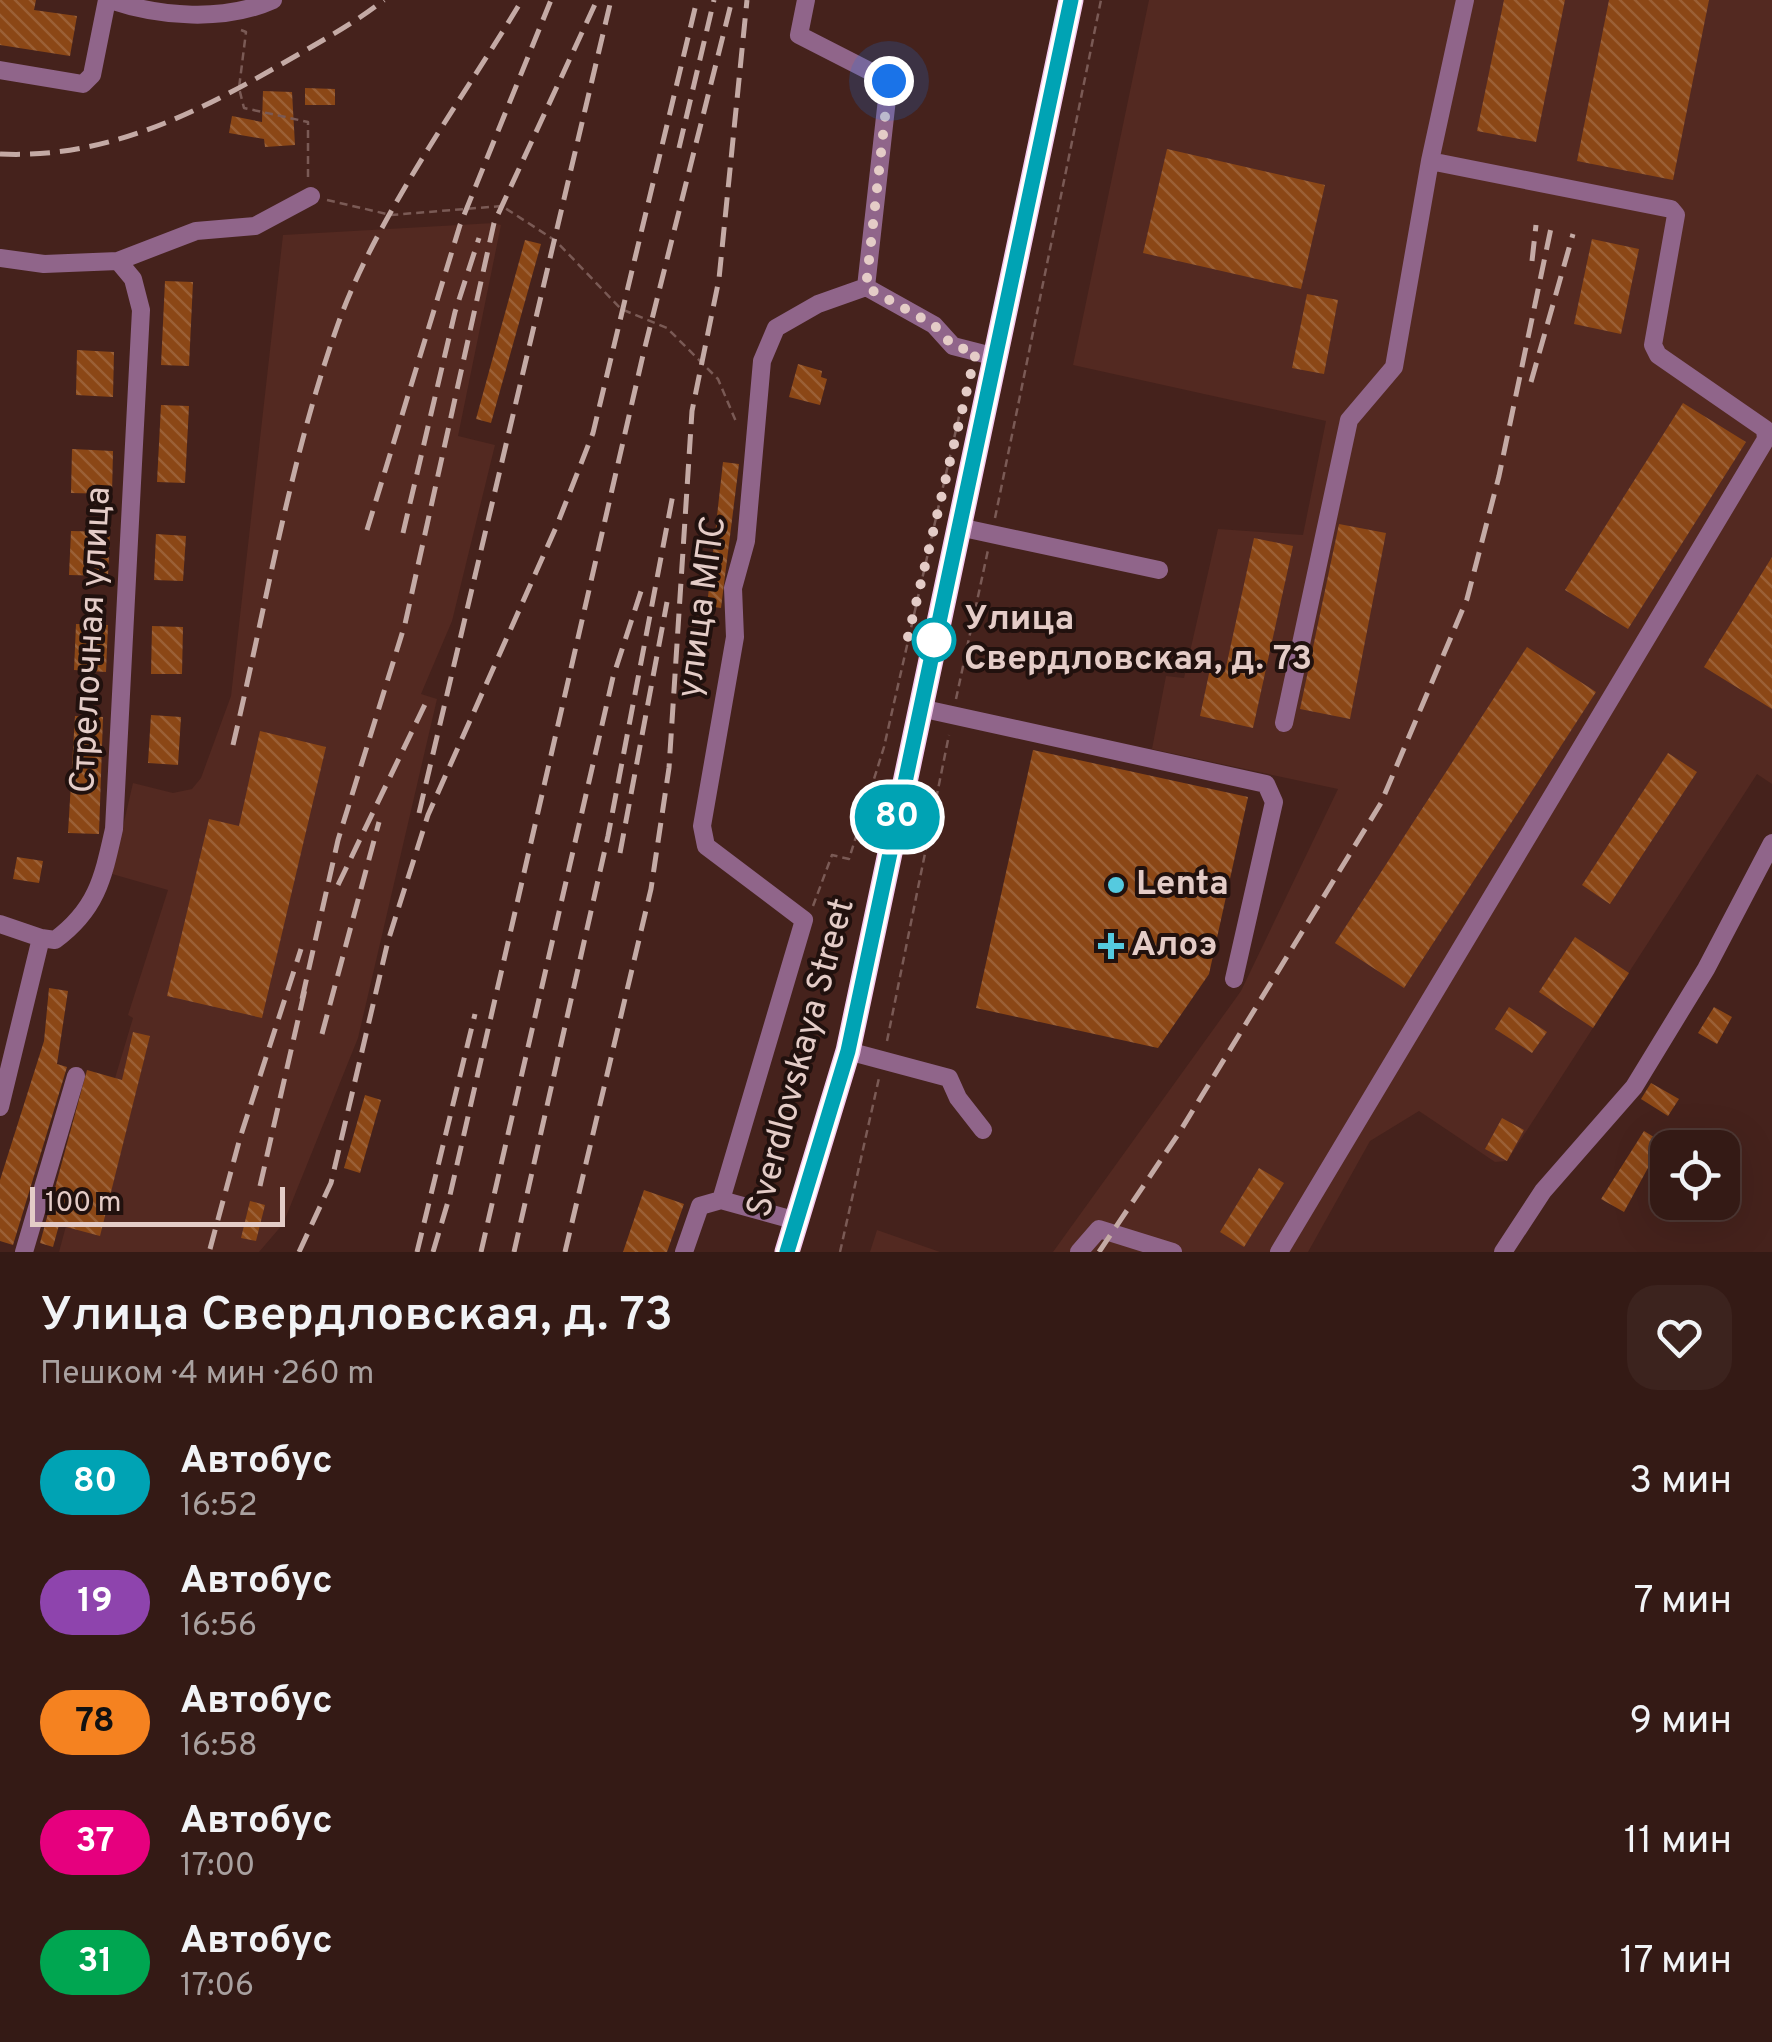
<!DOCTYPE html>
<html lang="ru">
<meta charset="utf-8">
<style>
:root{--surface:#341a15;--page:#3c231e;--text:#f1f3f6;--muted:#a9a1a0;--line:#4e3834}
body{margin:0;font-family:Overpass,sans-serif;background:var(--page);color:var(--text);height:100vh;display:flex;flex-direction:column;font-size:38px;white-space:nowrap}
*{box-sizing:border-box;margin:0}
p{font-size:32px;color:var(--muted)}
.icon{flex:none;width:55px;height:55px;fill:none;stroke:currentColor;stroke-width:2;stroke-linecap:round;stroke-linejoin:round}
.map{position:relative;height:1252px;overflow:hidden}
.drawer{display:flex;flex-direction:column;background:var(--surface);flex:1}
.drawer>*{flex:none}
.badge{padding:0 20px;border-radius:32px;font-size:35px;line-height:65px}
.tools{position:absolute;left:1650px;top:1130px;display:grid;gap:20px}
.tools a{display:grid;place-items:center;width:90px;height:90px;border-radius:20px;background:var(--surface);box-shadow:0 10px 40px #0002,0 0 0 2px var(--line);font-size:50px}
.scale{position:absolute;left:30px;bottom:25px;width:255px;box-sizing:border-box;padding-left:10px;border:5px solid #e4ccc7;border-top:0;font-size:28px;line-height:35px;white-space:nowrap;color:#e4ccc7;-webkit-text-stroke:8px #21110e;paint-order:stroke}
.you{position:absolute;width:50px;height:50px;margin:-25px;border:8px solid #fff;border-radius:50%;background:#1a73e8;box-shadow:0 0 0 15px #1a73e833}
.map>.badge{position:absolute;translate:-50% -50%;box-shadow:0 0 0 5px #fff}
.round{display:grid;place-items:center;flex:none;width:105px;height:105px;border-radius:30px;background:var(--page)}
.summary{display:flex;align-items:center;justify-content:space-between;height:170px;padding:0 40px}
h1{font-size:48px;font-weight:600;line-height:75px}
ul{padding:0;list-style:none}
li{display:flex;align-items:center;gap:30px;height:120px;padding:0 40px}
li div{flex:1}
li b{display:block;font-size:38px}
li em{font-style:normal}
li .badge{min-width:110px;font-weight:700;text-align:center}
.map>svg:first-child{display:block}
.built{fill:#532921}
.building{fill:url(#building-back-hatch)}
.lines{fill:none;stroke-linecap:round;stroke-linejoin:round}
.path{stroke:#7a5a55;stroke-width:2.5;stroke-dasharray:8 5;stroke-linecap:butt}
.minor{stroke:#90658a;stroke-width:18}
.highway{stroke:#f5caee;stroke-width:25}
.rail{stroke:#c4aaa5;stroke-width:5;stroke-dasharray:20 10;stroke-linecap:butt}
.line-casing{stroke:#fff;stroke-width:22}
.line{stroke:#00a3b4;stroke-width:15}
.walk{stroke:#e4ccc7;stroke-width:10;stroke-dasharray:0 18}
.stop-dot{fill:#fff;stroke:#00a3b4;stroke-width:5}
.poi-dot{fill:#55cadf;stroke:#21110e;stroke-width:4}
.labels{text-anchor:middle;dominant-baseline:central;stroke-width:8;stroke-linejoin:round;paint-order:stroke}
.street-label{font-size:35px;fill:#e4ccc7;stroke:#21110e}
.stop-label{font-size:35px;font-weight:bold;fill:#e4ccc7;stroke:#21110e;text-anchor:start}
.poi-label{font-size:35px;font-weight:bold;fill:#e4ccc7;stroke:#21110e;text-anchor:start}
</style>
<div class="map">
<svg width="1772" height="1252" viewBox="0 0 1772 1252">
<defs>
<pattern id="building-back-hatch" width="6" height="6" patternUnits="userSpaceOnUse" patternTransform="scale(2.5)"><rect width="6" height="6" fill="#8b4716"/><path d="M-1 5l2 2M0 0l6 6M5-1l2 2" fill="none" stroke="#9b6036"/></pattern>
</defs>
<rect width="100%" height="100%" fill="#45221c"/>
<path class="built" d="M 1149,0 L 1772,0 L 1772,784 L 1757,774 L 1507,1161 L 1495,1162 L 1419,1111 L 1370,1141 L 1308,1252 L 1053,1252 L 1241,991 L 1338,789 L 1152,749 L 1166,676 L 1184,678 L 1218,529 L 1303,535 L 1326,421 L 1073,365 Z
M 494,223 L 501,225 L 458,436 L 495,445 L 452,621 L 421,694 L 437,699 L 358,1038 L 283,1224 L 259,1252 L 59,1252 L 96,1114 L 104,1115 L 133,1018 L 128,1015 L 168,890 L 112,874 L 133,783 L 173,793 L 192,789 L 201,778 L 231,696 L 283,235 Z
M 877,1230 L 940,1252 L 870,1252 Z"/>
<path class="building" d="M 0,0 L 36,0 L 34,10 L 77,16 L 70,56 L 0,45 Z
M 1504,0 L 1565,0 L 1536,142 L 1477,131 Z
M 1609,0 L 1709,0 L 1673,180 L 1577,161 Z
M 305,88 L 335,89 L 335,105 L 305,105 Z
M 263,91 L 292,92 L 295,145 L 265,147 L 264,139 L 229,133 L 232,116 L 262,122 Z
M 1167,149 L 1325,185 L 1301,289 L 1143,253 Z
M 1592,239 L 1639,249 L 1621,334 L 1574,324 Z
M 525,240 L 541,244 L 491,423 L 476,419 Z
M 165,281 L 193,282 L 189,366 L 161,365 Z
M 1307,294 L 1338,300 L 1324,374 L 1292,368 Z
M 77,350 L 114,352 L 113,397 L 76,395 Z
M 798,364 L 822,371 L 821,377 L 827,379 L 820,405 L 789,397 Z
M 1683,403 L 1746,442 L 1628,629 L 1565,590 Z
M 161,405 L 189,406 L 185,483 L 157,482 Z
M 72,449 L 113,451 L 112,494 L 71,493 Z
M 723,462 L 739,464 L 721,608 L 707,606 Z
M 1339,524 L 1386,533 L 1350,719 L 1300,709 Z
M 71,531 L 110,532 L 108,576 L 69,575 Z
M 156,534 L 186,536 L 183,581 L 154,580 Z
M 1254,538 L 1293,546 L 1253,728 L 1200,716 L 1210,669 L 1225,672 Z
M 1772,557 L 1772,709 L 1704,667 Z
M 76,624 L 108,625 L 106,672 L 74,670 Z
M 152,626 L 183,627 L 182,674 L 151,674 Z
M 1527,647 L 1596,692 L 1404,988 L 1335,943 Z
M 151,715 L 181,717 L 178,765 L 148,763 Z
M 75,716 L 103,717 L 99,834 L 68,833 Z
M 260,731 L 326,747 L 262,1018 L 167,996 L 209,819 L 239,826 Z
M 1033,750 L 1248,797 L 1209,974 L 1158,1048 L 976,1008 Z
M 1668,753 L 1697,772 L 1610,904 L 1582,885 Z
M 17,857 L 43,861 L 39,883 L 13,879 Z
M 1575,937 L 1629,973 L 1593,1028 L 1539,992 Z
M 49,988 L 68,991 L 57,1064 L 67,1067 L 13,1245 L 0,1241 L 0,1180 L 44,1041 Z
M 1509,1007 L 1547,1032 L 1532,1053 L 1495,1029 Z
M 1714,1007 L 1732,1017 L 1717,1044 L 1698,1033 Z
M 133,1032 L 150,1036 L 100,1236 L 59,1225 L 53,1247 L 40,1243 L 87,1070 L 122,1080 Z
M 1651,1083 L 1679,1099 L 1668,1116 L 1641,1099 Z
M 365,1095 L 381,1100 L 360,1173 L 344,1168 Z
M 1502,1118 L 1524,1130 L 1507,1161 L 1485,1149 Z
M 1644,1131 L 1662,1142 L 1624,1212 L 1601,1199 Z
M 1259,1168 L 1284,1183 L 1244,1247 L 1220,1232 Z
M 644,1190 L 684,1204 L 667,1252 L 623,1252 Z
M 250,1201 L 265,1205 L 256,1241 L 241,1238 Z"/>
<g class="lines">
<path class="path" d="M 241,30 L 246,32 L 239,88 L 244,108 L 308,122 L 308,180
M 327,200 L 391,215 L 502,206 L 556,241 L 621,309 L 667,328 L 718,379 L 737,424
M 995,518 L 1101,0
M 956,699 L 988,550
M 813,906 L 832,855 L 849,859 L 884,747 L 963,399
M 887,1041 L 949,735
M 840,1252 L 879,1078"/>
<path class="minor" d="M 110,0 C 160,17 224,22 273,0
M 0,70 L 83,84 L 92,75 L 107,0
M 0,258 L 44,264 L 118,261 L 133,279 L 141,310 L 114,829 C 103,878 97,909 55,940 L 41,938 L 0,1107
M 118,261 L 196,231 L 255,226 L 311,196
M 866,287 L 934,325 L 953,346 L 996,357
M 959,527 L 1159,570
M 920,708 L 1266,784 L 1274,802 L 1234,979
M 1284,723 L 1349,420 L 1394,367 L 1430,161 L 1465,0
M 0,924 L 41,938
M 848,1051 L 949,1078 L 958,1098 L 983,1130
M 797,1221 L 721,1200 L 804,920 L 706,846 L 702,826 L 735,637 L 733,588 L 746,541 L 762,361 L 776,328 L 818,304 L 866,287 L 889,81 L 799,35 L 806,0
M 24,1252 L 76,1076
M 684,1252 L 700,1206 L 721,1200
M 1079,1252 L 1099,1229 L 1173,1252
M 1279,1252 L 1766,439 L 1765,429 L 1658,355 L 1653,345 L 1676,215 L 1671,209 L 1430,161
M 1503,1252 L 1543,1191 L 1634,1087 L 1706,969 L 1772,843"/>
<path class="highway" d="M 787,1252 L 848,1051 L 1071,0"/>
<path class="rail" d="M 679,148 L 714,0
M 0,154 C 104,159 193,115 280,65 C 316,44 352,25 384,0
M 1532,261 L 1536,225
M 1531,382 L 1573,234
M 367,530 L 460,225 L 551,0
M 403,533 L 455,312 L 479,238
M 233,745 C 266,606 290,459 338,324 C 377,215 462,100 522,0
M 419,813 L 611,0
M 620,853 L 667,602
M 338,885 L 429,696
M 302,999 L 338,840 L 405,624 L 494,223 L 597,0
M 322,1034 L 379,822
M 260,1186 L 306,985
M 210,1249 L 240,1138 L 301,949
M 299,1252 L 331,1183 L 388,941 L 428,815 L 557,525 L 593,433 L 697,0
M 417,1252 L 475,1014
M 433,1252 L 450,1195 L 643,355 L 732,0
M 481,1252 L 613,677 L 644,582
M 514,1252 L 608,836 L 674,489
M 565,1252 L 651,889 L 669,768 L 692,411 L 719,279 L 747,0
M 1099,1252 L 1179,1133 L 1381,803 L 1467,599 L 1499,476 L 1551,228"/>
</g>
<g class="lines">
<defs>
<path id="line" d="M 787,1252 L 848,1051 L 1071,0"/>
</defs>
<use href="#line" class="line-casing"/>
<use href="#line" class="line"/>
<path class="walk" d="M 889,81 L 866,287 L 934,325 L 953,346 L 976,352 L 908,637 L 934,640"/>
</g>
<circle class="stop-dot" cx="934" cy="640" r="20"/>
<g class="poi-dot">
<circle cx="1116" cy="885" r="10"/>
<path d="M1106 931h10v10h10v10h-10v10h-10v-10h-10v-10h10z"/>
</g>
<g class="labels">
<g class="street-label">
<text transform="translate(703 607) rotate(-82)">улица МПС</text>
<text transform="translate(92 640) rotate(-87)">Стрелочная улица</text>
<text transform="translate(802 1058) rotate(-75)">Sverdlovskaya Street</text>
</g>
<g class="stop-label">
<text x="964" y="620">Улица<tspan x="964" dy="40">Свердловская, д. 73</tspan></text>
</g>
<g class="poi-label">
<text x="1136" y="885">Lenta</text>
<text x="1131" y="946">Алоэ</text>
</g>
</g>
</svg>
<div class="tools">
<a><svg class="icon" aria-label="locate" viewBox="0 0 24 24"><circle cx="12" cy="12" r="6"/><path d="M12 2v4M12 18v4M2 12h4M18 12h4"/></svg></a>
</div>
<div class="scale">100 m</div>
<div class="you" style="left:889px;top:81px"></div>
<b class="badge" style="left:897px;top:817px;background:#00a3b4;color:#fff">80</b>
</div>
<section class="drawer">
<div class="summary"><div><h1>Улица Свердловская, д. 73</h1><p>Пешком · 4 мин · 260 m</p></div><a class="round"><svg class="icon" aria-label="heart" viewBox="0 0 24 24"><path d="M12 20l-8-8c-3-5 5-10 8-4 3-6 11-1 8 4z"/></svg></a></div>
<ul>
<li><span class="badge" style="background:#00a3b4;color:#fff">80</span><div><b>Автобус</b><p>16:52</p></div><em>3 мин</em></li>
<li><span class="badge" style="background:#8e44ad;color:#fff">19</span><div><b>Автобус</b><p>16:56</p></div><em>7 мин</em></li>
<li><span class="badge" style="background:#f58220;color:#111">78</span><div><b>Автобус</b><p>16:58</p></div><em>9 мин</em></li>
<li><span class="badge" style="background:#e6007e;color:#fff">37</span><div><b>Автобус</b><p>17:00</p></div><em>11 мин</em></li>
<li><span class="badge" style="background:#00a651;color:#fff">31</span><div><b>Автобус</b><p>17:06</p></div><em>17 мин</em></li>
</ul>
</section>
